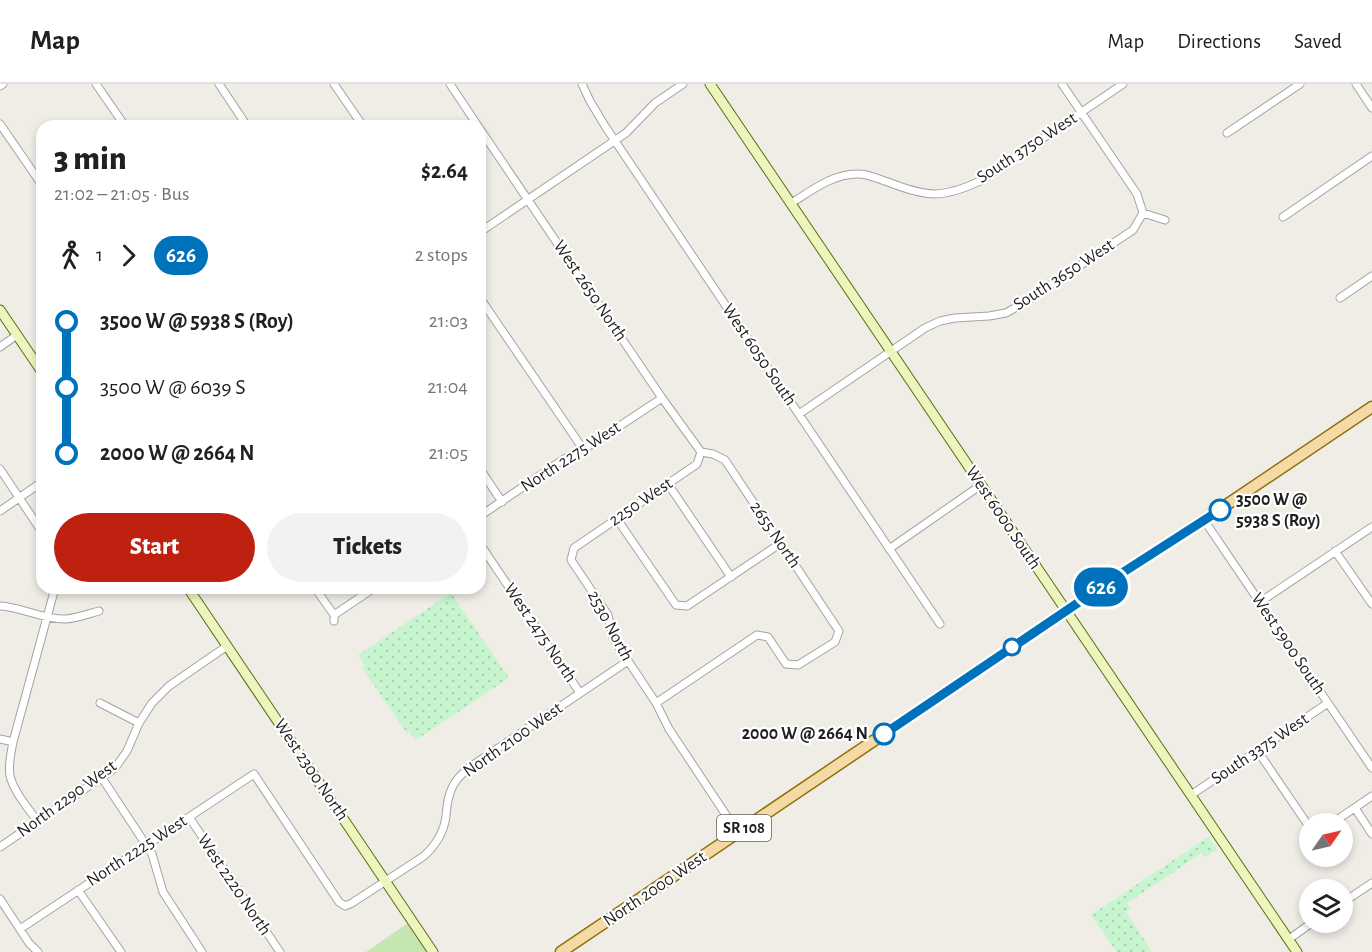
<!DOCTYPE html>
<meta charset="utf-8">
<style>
:root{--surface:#fff;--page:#f2f2f2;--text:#202124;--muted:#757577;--line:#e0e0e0;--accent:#bf2110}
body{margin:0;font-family:"Alegreya Sans",sans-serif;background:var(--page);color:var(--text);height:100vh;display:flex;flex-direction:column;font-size:22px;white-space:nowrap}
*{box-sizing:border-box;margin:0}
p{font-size:20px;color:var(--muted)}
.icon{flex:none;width:33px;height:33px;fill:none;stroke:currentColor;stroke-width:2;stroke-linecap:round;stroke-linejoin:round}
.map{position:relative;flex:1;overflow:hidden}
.details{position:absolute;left:36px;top:36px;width:450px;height:474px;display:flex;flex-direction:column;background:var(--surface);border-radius:18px;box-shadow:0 3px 9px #0003}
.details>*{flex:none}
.badge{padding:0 12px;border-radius:20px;font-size:21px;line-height:39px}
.needle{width:39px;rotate:56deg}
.buttons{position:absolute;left:1299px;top:729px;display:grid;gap:12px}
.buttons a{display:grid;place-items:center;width:54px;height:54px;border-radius:50%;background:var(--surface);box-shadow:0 3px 9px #0003;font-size:30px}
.map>.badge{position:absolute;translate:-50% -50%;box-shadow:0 0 0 3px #fff}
.legs{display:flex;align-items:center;gap:9px;height:66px;padding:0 18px;font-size:20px}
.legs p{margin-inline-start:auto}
.overview{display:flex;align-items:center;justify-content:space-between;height:102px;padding:0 18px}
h1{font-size:33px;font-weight:800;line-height:45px}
.cta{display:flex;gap:12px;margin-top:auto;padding:12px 18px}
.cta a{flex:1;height:69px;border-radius:36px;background:var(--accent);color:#fff;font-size:24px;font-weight:800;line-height:69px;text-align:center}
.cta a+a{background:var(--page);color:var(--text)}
ul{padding:0 18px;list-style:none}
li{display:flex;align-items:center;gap:21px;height:66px;font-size:22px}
li i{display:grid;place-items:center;width:9px;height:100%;margin:0 8px;background:currentColor}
li i::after{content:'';width:15px;height:15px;margin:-8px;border:4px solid;border-radius:50%;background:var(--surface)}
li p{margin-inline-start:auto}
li:first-child i{background:linear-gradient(#0000 50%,currentColor 0)}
li:last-child i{background:linear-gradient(currentColor 50%,#0000 0)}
header{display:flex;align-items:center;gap:36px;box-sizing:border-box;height:84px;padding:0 30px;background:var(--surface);border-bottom:2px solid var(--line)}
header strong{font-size:28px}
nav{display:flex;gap:33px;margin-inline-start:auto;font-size:21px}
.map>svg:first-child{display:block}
.grass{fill:#c5e5b1}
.park{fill:url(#park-dots)}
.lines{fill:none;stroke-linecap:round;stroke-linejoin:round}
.street-casing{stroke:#a3a3a3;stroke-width:9}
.secondary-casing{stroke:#5b6f0e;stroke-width:11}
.primary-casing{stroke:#8f700c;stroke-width:13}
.street{stroke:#fff;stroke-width:7}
.secondary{stroke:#edf5bf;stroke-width:9}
.primary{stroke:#f5daa6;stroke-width:10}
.line-1-casing{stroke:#fff;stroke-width:14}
.line-1{stroke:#0072bc;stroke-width:9}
.stop-1-dot{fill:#fff;stroke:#0072bc;stroke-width:3}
.labels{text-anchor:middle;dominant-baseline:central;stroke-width:4.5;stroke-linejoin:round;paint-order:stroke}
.shield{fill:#fff;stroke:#626262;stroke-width:1.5}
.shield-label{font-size:16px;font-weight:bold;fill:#1f1f1f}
.street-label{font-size:18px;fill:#1f1f1f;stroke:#fff}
.stop-label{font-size:18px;font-weight:bold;fill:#1f1f1f;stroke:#fff;text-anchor:start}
</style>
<header>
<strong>Map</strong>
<nav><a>Map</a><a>Directions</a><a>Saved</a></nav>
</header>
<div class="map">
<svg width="1372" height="868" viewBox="0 0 1372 868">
<defs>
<pattern id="park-dots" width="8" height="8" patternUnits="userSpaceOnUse" patternTransform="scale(1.5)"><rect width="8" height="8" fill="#c7f5cf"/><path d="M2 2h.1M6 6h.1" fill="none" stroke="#aad2b1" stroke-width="1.8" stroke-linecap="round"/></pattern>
</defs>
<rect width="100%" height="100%" fill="#efede6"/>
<path class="grass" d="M 408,839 L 427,868 L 366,868 Z"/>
<path class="park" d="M 451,509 L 509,594 L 416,656 L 409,647 L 407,649 L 362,584 L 365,581 L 358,571 Z
M 1208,753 L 1217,765 L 1205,773 L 1202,769 L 1127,819 L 1131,825 L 1126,828 L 1152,868 L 1117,868 L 1091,831 Z"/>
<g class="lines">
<defs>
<path id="street" d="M 96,0 L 125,42
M 219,0 L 247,42
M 334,0 L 363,42
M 450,0 L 478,42
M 582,0 L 590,17 L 605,42 L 940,540
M 1062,0 L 1137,110 L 1143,129
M 1356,0 L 1372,24
M 0,2 L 3,0
M 0,40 L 42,101
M 480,45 L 662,314 L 701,368
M 1227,49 L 1300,0
M 790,120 C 811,107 832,90 857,90 C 867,89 878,95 888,98 C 926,113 942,115 980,97 L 1123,0
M 1283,133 L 1372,72
M 480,148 L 626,49 L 655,19 L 683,0
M 480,214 L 583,365
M 1340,214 L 1372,192
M 0,263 L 17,251
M 799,330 L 925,244 L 940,237 L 955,234 L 989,232 L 1006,229 L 1022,220 L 1133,146 L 1143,129 L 1165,136
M 701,368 L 697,380 L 574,464 L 571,476 L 608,531 L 613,554 L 656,619 L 669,645 L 738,749
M 0,385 L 42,448
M 480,385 L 502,418
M 668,400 L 731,493
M 0,427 L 42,398
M 480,432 L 564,375 L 594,359 L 662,314
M 617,435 L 676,521 L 687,522 L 781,459
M 1204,436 L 1372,684
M 480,460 L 580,609
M 889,465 L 981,401
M 1335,467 L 1372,520
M 315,504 L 334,531 L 334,537
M 1260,518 L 1372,443
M 0,522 C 22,523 44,536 66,535 C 77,534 88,530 99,527
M 334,531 L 374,504
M 100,619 L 139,639
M 656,619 L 757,551 L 768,553 L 786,580 L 798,581 L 835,558 L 839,547 L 725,376 L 713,370 L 701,368
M 0,655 L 13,658
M 1257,666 L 1310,744
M 102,694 L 152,770 L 163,808 L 202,868
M 1191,711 L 1328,619
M 1355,724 L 1372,750
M 189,733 L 280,868
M 38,738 C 28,724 14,708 10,692 C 8,680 11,669 13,658 L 55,504
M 1331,740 L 1372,712
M 0,763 L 115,684 L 127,667 L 139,639 L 152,619 L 169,602 L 227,562
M 78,806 L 121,868
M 0,815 L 29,859 L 38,868
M 1342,819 L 1372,799
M 20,845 L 254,690 L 339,818 L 345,822 L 352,819 L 424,772 C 436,761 444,749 446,732 C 447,721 448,710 454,700 C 458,693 464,688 470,683 L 628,577
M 1289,855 L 1313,838"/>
<path id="secondary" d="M 710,0 L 1297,868
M 0,226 L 42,288
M 188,504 L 433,868"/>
<path id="primary" d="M 561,868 L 1122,489 L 1204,436 L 1372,323"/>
</defs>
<use href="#street" class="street-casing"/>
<use href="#secondary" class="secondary-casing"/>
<use href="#primary" class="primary-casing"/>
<use href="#street" class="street"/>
<use href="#secondary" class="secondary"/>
<use href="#primary" class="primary"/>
</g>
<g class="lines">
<defs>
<path id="line-1" d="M 884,650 L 1122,489 L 1220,426"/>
</defs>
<use href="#line-1" class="line-1-casing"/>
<use href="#line-1" class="line-1"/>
</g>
<g class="stop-1-dot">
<circle cx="1220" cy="426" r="10"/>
<circle cx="1012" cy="563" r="8"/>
<circle cx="884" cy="650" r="10"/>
</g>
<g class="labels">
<rect class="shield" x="717" y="731" width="54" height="26" rx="4.5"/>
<g class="shield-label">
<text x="744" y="744">SR 108</text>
</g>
<g class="street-label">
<text transform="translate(1027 64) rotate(-33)">South 3750 West</text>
<text transform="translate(1064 191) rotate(-33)">South 3650 West</text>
<text transform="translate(590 207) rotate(56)">West 2650 North</text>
<text transform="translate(759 271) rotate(56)">West 6050 South</text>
<text transform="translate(571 373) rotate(-33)">North 2275 West</text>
<text transform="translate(641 418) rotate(-34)">2250 West</text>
<text transform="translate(1003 434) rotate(56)">West 6000 South</text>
<text transform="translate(775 451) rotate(56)">2655 North</text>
<text transform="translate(610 542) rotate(62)">2530 North</text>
<text transform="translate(540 549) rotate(56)">West 2475 North</text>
<text transform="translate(1288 560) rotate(56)">West 5900 South</text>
<text transform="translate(513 656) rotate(-35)">North 2100 West</text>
<text transform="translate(1260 665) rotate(-34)">South 3375 West</text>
<text transform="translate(311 686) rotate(56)">West 2300 North</text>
<text transform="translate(67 715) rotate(-36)">North 2290 West</text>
<text transform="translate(137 767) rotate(-33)">North 2225 West</text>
<text transform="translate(234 801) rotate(56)">West 2220 North</text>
<text transform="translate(655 805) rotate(-34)">North 2000 West</text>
</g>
<g class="stop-label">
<text x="1236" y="416">3500 W @<tspan x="1236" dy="21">5938 S (Roy)</tspan></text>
<text x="868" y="650" text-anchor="end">2000 W @ 2664 N</text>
</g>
</g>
</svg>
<div class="buttons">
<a><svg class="needle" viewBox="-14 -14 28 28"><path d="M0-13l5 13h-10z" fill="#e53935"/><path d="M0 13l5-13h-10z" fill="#757577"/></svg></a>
<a><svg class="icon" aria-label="layers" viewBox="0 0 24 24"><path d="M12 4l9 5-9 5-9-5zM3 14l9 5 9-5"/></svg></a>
</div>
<b class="badge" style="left:1101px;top:503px;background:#0072bc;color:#fff">626</b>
<section class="details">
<div class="overview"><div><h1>3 min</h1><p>21:02 – 21:05 · Bus</p></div><b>$2.64</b></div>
<div class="legs"><svg class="icon" aria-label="walk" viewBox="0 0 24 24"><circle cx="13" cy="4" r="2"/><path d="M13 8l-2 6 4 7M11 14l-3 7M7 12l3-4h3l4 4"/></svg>1<svg class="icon" aria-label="forward" viewBox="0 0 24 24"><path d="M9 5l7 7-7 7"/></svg><b class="badge" style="background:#0072bc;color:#fff">626</b><p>2 stops</p></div>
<ul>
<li><i style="color:#0072bc"></i><b>3500 W @ 5938 S (Roy)</b><p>21:03</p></li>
<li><i style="color:#0072bc"></i><span>3500 W @ 6039 S</span><p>21:04</p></li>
<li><i style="color:#0072bc"></i><b>2000 W @ 2664 N</b><p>21:05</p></li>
</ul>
<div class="cta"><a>Start</a><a>Tickets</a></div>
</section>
</div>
